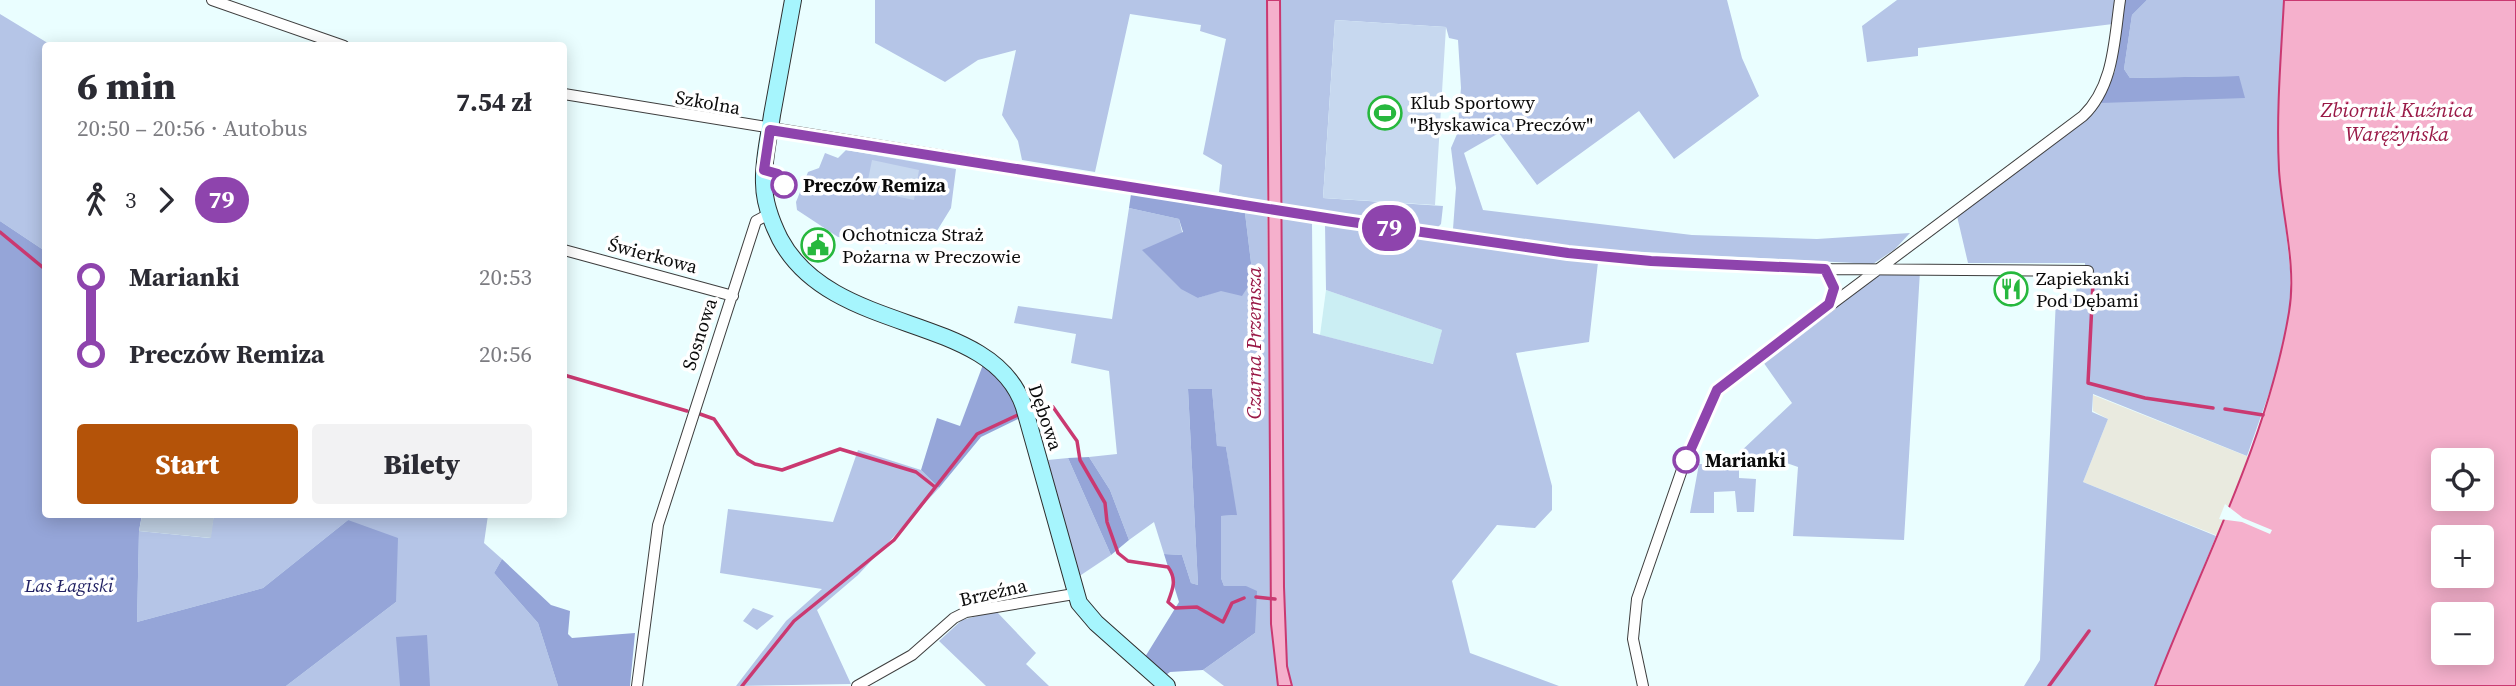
<!DOCTYPE html>
<html lang="pl">
<meta charset="utf-8">
<style>
:root{--surface:#fff;--page:#f2f2f3;--text:#2b2b33;--muted:#7c7c81;--accent:#b45309}
body{margin:0;font-family:"Source Serif 4",serif;background:var(--page);color:var(--text);height:100vh;display:flex;flex-direction:column;font-size:26px;white-space:nowrap}
*{box-sizing:border-box;margin:0}
p{font-size:23px;color:var(--muted)}
.icon{flex:none;width:38px;height:38px;fill:none;stroke:currentColor;stroke-width:2;stroke-linecap:round;stroke-linejoin:round}
.map{position:relative;flex:1;overflow:hidden}
.panel{position:absolute;left:42px;top:42px;width:525px;height:476px;display:flex;flex-direction:column;background:var(--surface);border-radius:7px;box-shadow:0 4px 18px #0003}
.panel>*{flex:none}
.badge{padding:0 14px;border-radius:23px;font-size:24px;line-height:46px}
.buttons{position:absolute;left:2431px;top:448px;display:grid;gap:14px}
.buttons a{display:grid;place-items:center;width:63px;height:63px;border-radius:7px;background:var(--surface);box-shadow:0 4px 18px #0003;font-size:35px}
.map>.badge{position:absolute;translate:-50% -50%;box-shadow:0 0 0 4px #fff}
.legs{display:flex;align-items:center;gap:10px;height:77px;padding:0 35px;font-size:23px}
.legs p{margin-inline-start:auto}
.head{display:flex;align-items:center;justify-content:space-between;height:119px;padding:0 35px}
h1{font-size:38px;font-weight:800;line-height:52px}
.button{display:flex;gap:14px;margin-top:auto;padding:14px 35px}
.button a{flex:1;height:80px;border-radius:7px;background:var(--accent);color:#fff;font-size:28px;font-weight:800;line-height:80px;text-align:center}
.button a+a{background:var(--page);color:var(--text)}
ul{padding:0 35px;list-style:none}
li{display:flex;align-items:center;gap:24px;height:77px;font-size:26px}
li i{display:grid;place-items:center;width:10px;height:100%;margin:0 9px;background:currentColor}
li i::after{content:'';width:18px;height:18px;margin:-9px;border:5px solid;border-radius:50%;background:var(--surface)}
li p{margin-inline-start:auto}
li:first-child i{background:linear-gradient(#0000 50%,currentColor 0)}
li:last-child i{background:linear-gradient(currentColor 50%,#0000 0)}
.map>svg:first-child{display:block}
.industrial{fill:#e9eadf}
.farmland{fill:#cbeef3}
.green{fill:#b5c5e7}
.forest{fill:#95a5d8}
.cemetery{fill:#bdcddf}
.pitch{fill:#c7d8ef}
.water{fill:#f5b0cc;stroke:#ca3971;stroke-width:2;fill-rule:evenodd}
.pier{fill:#eafeff}
.lines{fill:none;stroke-linecap:round;stroke-linejoin:round}
.stream{stroke:#ca3971;stroke-width:3.5}
.street-casing{stroke:#3e3e3e;stroke-width:12}
.secondary-casing{stroke:#2d2d2d;stroke-width:18}
.street{stroke:#fff;stroke-width:10}
.secondary{stroke:#a6f5fd;stroke-width:16}
.line-1-casing{stroke:#fff;stroke-width:16}
.line-1{stroke:#8e44ad;stroke-width:10}
.stop-1-dot{fill:#fff;stroke:#8e44ad;stroke-width:3.5}
.labels{text-anchor:middle;dominant-baseline:central;stroke-width:7;stroke-linejoin:round;paint-order:stroke}
.street-label{font-size:19px;fill:#0b0b0b;stroke:#fff}
.poi-label{font-size:19px;fill:#0b0b0b;stroke:#fff;text-anchor:start}
.stop-label{font-size:19px;font-weight:bold;fill:#0b0b0b;stroke:#fff;text-anchor:start}
.park-label{font-size:19px;font-style:italic;fill:#1e1e61;stroke:#fff}
.water-label{font-size:21px;font-style:italic;fill:#991846;stroke:#fff}
</style>
<div class="map">
<svg width="2516" height="686" viewBox="0 0 2516 686">
<rect width="100%" height="100%" fill="#eafeff"/>
<path class="industrial" d="M 2093,395 L 2292,474 L 2263,554 L 2083,482 L 2108,419 L 2093,411 Z"/>
<path class="farmland" d="M 1326,290 L 1442,330 L 1434,364 L 1320,335 Z"/>
<path class="green" d="M 875,0 L 1267,0 L 1267,202 L 1219,192 L 1222,165 L 1203,154 L 1226,39 L 1200,31 L 1201,25 L 1130,14 L 1095,172 L 1022,160 L 1018,141 L 1002,115 L 1016,50 L 978,60 L 945,82 L 875,43 Z
M 1280,0 L 1727,0 L 1742,58 L 1759,96 L 1674,159 L 1639,111 L 1537,185 L 1499,133 L 1464,153 L 1483,210 L 1692,235 L 1817,239 L 1910,233 L 1895,249 L 1873,264 L 1550,247 L 1457,234 L 1453,229 L 1456,188 L 1451,148 L 1457,134 L 1461,88 L 1458,40 L 1449,38 L 1446,27 L 1335,20 L 1323,198 L 1443,206 L 1441,224 L 1436,229 L 1281,205 Z
M 1897,0 L 2124,0 L 2121,23 L 1918,48 L 1918,56 L 1867,62 L 1862,26 Z
M 2147,0 L 2284,0 L 2279,167 L 2290,268 L 2290,310 L 2275,376 L 2247,456 L 2093,394 L 2092,412 L 2108,419 L 2083,482 L 2216,536 L 2155,686 L 2024,686 L 2040,660 L 2056,298 L 2076,298 L 2077,277 L 2085,274 L 2085,263 L 1968,263 L 1957,216 L 2093,112 L 2101,103 L 2239,76 L 2130,78 L 2124,69 L 2132,15 Z
M 0,14 L 51,45 L 46,46 L 45,251 L 0,221 Z
M 846,150 L 956,169 L 951,208 L 935,234 L 890,236 L 887,244 L 838,237 L 797,210 L 796,202 L 808,172 L 819,168 L 825,153 L 838,158 Z
M 1129,208 L 1179,219 L 1198,298 L 1253,279 L 1245,213 L 1267,215 L 1271,624 L 1278,686 L 1224,686 L 1203,670 L 1255,633 L 1246,586 L 1224,586 L 1221,578 L 1221,516 L 1236,515 L 1226,447 L 1217,447 L 1212,389 L 1188,389 L 1198,585 L 1191,583 L 1182,555 L 1164,554 L 1154,522 L 1129,540 L 1110,490 L 1089,457 L 1117,454 L 1109,371 L 1071,363 L 1076,334 L 1014,323 L 1018,306 L 1112,319 Z
M 1281,219 L 1312,222 L 1313,333 L 1433,364 L 1442,330 L 1326,290 L 1325,224 L 1598,262 L 1589,342 L 1516,353 L 1552,486 L 1552,510 L 1535,528 L 1497,525 L 1452,581 L 1470,653 L 1559,686 L 1292,686 L 1287,666 L 1284,587 Z
M 1920,271 L 1904,540 L 1793,536 L 1798,467 L 1778,460 L 1738,454 L 1792,403 L 1761,359 L 1875,274 Z
M 858,450 L 921,470 L 939,488 L 858,575 L 817,610 L 851,684 L 736,686 L 786,621 L 822,589 L 720,573 L 728,509 L 833,522 Z
M 1068,458 L 1111,555 L 1078,577 L 1048,460 Z
M 1699,464 L 1739,466 L 1739,478 L 1756,479 L 1754,512 L 1737,512 L 1735,491 L 1714,492 L 1714,513 L 1690,513 Z
M 214,514 L 488,515 L 484,543 L 502,559 L 494,573 L 538,623 L 558,686 L 286,686 L 396,602 L 348,520 L 263,588 L 137,622 L 139,531 L 210,538 Z
M 753,608 L 774,616 L 757,630 L 743,621 Z
M 996,611 L 1036,653 L 1026,664 L 1049,686 L 986,686 L 939,641 L 962,620 Z"/>
<path class="forest" d="M 2124,0 L 2147,0 L 2132,15 L 2124,69 L 2130,78 L 2239,76 L 2245,98 L 2101,103 L 2115,71 Z
M 1131,194 L 1245,213 L 1253,279 L 1242,296 L 1221,291 L 1198,298 L 1181,289 L 1142,250 L 1183,232 L 1179,219 L 1129,208 Z
M 0,221 L 45,251 L 46,514 L 142,515 L 139,531 L 137,622 L 263,588 L 348,520 L 398,538 L 396,602 L 286,686 L 0,686 Z
M 984,362 L 999,375 L 1022,417 L 981,437 L 939,488 L 921,470 L 937,418 L 960,426 Z
M 1188,389 L 1212,389 L 1217,446 L 1226,447 L 1237,515 L 1221,516 L 1221,578 L 1224,586 L 1246,586 L 1257,591 L 1255,633 L 1203,670 L 1170,672 L 1166,675 L 1145,657 L 1179,602 L 1164,554 L 1182,555 L 1191,583 L 1198,585 Z
M 1089,457 L 1110,490 L 1129,540 L 1111,555 L 1068,458 Z
M 502,559 L 551,605 L 570,611 L 568,634 L 572,638 L 635,633 L 630,686 L 558,686 L 538,623 L 494,573 Z
M 427,635 L 430,686 L 400,686 L 396,637 Z"/>
<path class="cemetery" d="M 142,515 L 214,515 L 211,538 L 139,531 Z"/>
<path class="pitch" d="M 1335,20 L 1446,27 L 1435,205 L 1323,198 Z
M 872,160 L 919,170 L 914,200 L 866,190 Z"/>
<path class="water" d="M 1267,0 L 1280,0 L 1284,587 L 1287,666 L 1292,686 L 1278,686 L 1271,624 Z
M 2284,0 L 2516,0 L 2516,686 L 2155,686 C 2201,566 2268,439 2289,312 C 2297,266 2282,216 2279,170 C 2276,113 2281,56 2284,0 ZM 2443,460 L 2482,460 L 2482,499 L 2443,499 ZM 2443,537 L 2482,537 L 2482,576 L 2443,576 ZM 2443,614 L 2482,614 L 2482,653 L 2443,653 Z"/>
<path class="pier" d="M 2225,504 L 2243,518 L 2272,530 L 2270,534 L 2242,522 L 2219,519 Z"/>
<g class="lines">
<path class="stream" d="M 0,232 L 46,270
M 2093,283 L 2088,383 L 2145,398 L 2213,408
M 564,375 L 687,411
M 2225,409 L 2263,415
M 1031,410 L 1046,405 L 1053,407 L 1077,441 L 1080,460 L 1105,503 L 1107,522 L 1118,553 L 1128,561 L 1168,567 C 1177,579 1173,589 1168,602 L 1175,608 L 1197,607 L 1223,622 L 1232,603 L 1244,598
M 700,414 L 714,419 L 738,454 L 755,464 L 782,470 L 840,449 L 916,472 L 935,487
M 1256,597 L 1275,599
M 742,686 L 794,621 L 894,540 L 977,434 L 1020,414
M 2049,686 L 2089,631"/>
<defs>
<path id="street" d="M 212,0 L 344,46
M 564,94 L 1306,215 L 1568,253 L 1651,261 L 1825,269 L 2088,271
M 564,250 L 733,296
M 1825,269 L 1834,288 L 1830,302
M 637,686 L 658,525 L 756,221 L 769,214
M 857,686 L 912,655 L 954,618 L 966,612 L 1074,594
M 1643,686 L 1633,639 L 1637,599 L 1685,461 L 1717,390 L 2083,116 C 2114,86 2114,41 2120,0"/>
<path id="secondary" d="M 793,0 C 786,38 779,77 772,115 C 769,137 763,161 764,183 C 764,203 771,221 780,239 C 833,338 992,311 1024,407 L 1079,603 L 1096,623 L 1167,686"/>
</defs>
<use href="#street" class="street-casing"/>
<use href="#secondary" class="secondary-casing"/>
<use href="#street" class="street"/>
<use href="#secondary" class="secondary"/>
</g>
<g class="lines">
<defs>
<path id="line-1" d="M 784,185 L 778,174 L 764,170 L 770,130 L 1345,221 L 1568,253 L 1651,261 L 1825,269 L 1834,288 L 1829,304 L 1717,390 L 1686,460"/>
</defs>
<use href="#line-1" class="line-1-casing"/>
<use href="#line-1" class="line-1"/>
</g>
<defs>
<symbol id="stadium-ring" viewBox="-11 -11 22 22"><circle r="9.5" fill="#fff" stroke="#27b83e" stroke-width="1.5"/><path d="M0-5a6.5 5 0 1 0 0 10a6.5 5 0 1 0 0-10ZM-3.5-1.8h7v3.6h-7Z" fill="#27b83e"/></symbol>
<symbol id="civic-ring" viewBox="-11 -11 22 22"><circle r="9.5" fill="#fff" stroke="#27b83e" stroke-width="1.5"/><path d="M-.6-6.5H3V-4.5H.6V-3L4-1V1h2V6H-6V1h2V-1L-.6-3ZM-1.2 2.5V6h2.4V2.5Z" fill="#27b83e"/></symbol>
<symbol id="restaurant-ring" viewBox="-11 -11 22 22"><circle r="9.5" fill="#fff" stroke="#27b83e" stroke-width="1.5"/><path d="M-5-6h1v4h1v-4h1v4h1v-4h1v5L-1.5 .5V6h-2V.5L-5-1ZM5-6V6H3V1.5H1.5Q1.5-4 5-6Z" fill="#27b83e"/></symbol>
</defs>
<g fill-rule="evenodd">
<use href="#stadium-ring" x="1366" y="94" width="38" height="38"/>
<use href="#civic-ring" x="799" y="226" width="38" height="38"/>
<use href="#restaurant-ring" x="1992" y="270" width="38" height="38"/>
</g>
<g class="stop-1-dot">
<circle cx="784" cy="185" r="12"/>
<circle cx="1686" cy="460" r="12"/>
</g>
<g class="labels">
<g class="street-label">
<text transform="translate(708 102) rotate(10)">Szkolna</text>
<text transform="translate(653 255) rotate(15)">Świerkowa</text>
<text transform="translate(699 334) rotate(-72)">Sosnowa</text>
<text transform="translate(1046 417) rotate(71)">Dębowa</text>
<text transform="translate(993 592) rotate(-13)">Brzeźna</text>
</g>
<g class="poi-label">
<text x="1410" y="102">Klub Sportowy<tspan x="1410" dy="22">"Błyskawica Preczów"</tspan></text>
<text x="842" y="234">Ochotnicza Straż<tspan x="842" dy="22">Pożarna w Preczowie</tspan></text>
<text x="2036" y="278">Zapiekanki<tspan x="2036" dy="22">Pod Dębami</tspan></text>
</g>
<g class="stop-label">
<text x="803" y="185">Preczów Remiza</text>
<text x="1705" y="460">Marianki</text>
</g>
<g class="park-label">
<text x="69" y="585">Las Łagiski</text>
</g>
<g class="water-label">
<text x="2397" y="109">Zbiornik Kuźnica<tspan x="2397" dy="24">Warężyńska</tspan></text>
<text transform="translate(1253 343) rotate(-90)">Czarna Przemsza</text>
</g>
</g>
</svg>
<div class="buttons">
<a><svg class="icon" aria-label="locate" viewBox="0 0 24 24"><circle cx="12" cy="12" r="6"/><path d="M12 2v4M12 18v4M2 12h4M18 12h4"/></svg></a>
<a>+</a>
<a>−</a>
</div>
<b class="badge" style="left:1389px;top:228px;background:#8e44ad;color:#fff">79</b>
<section class="panel">
<div class="head"><div><h1>6 min</h1><p>20:50 – 20:56 · Autobus</p></div><b>7.54 zł</b></div>
<div class="legs"><svg class="icon" aria-label="walk" viewBox="0 0 24 24"><circle cx="13" cy="4" r="2"/><path d="M13 8l-2 6 4 7M11 14l-3 7M7 12l3-4h3l4 4"/></svg>3<svg class="icon" aria-label="forward" viewBox="0 0 24 24"><path d="M9 5l7 7-7 7"/></svg><b class="badge" style="background:#8e44ad;color:#fff">79</b></div>
<ul>
<li><i style="color:#8e44ad"></i><b>Marianki</b><p>20:53</p></li>
<li><i style="color:#8e44ad"></i><b>Preczów Remiza</b><p>20:56</p></li>
</ul>
<div class="button"><a>Start</a><a>Bilety</a></div>
</section>
</div>
